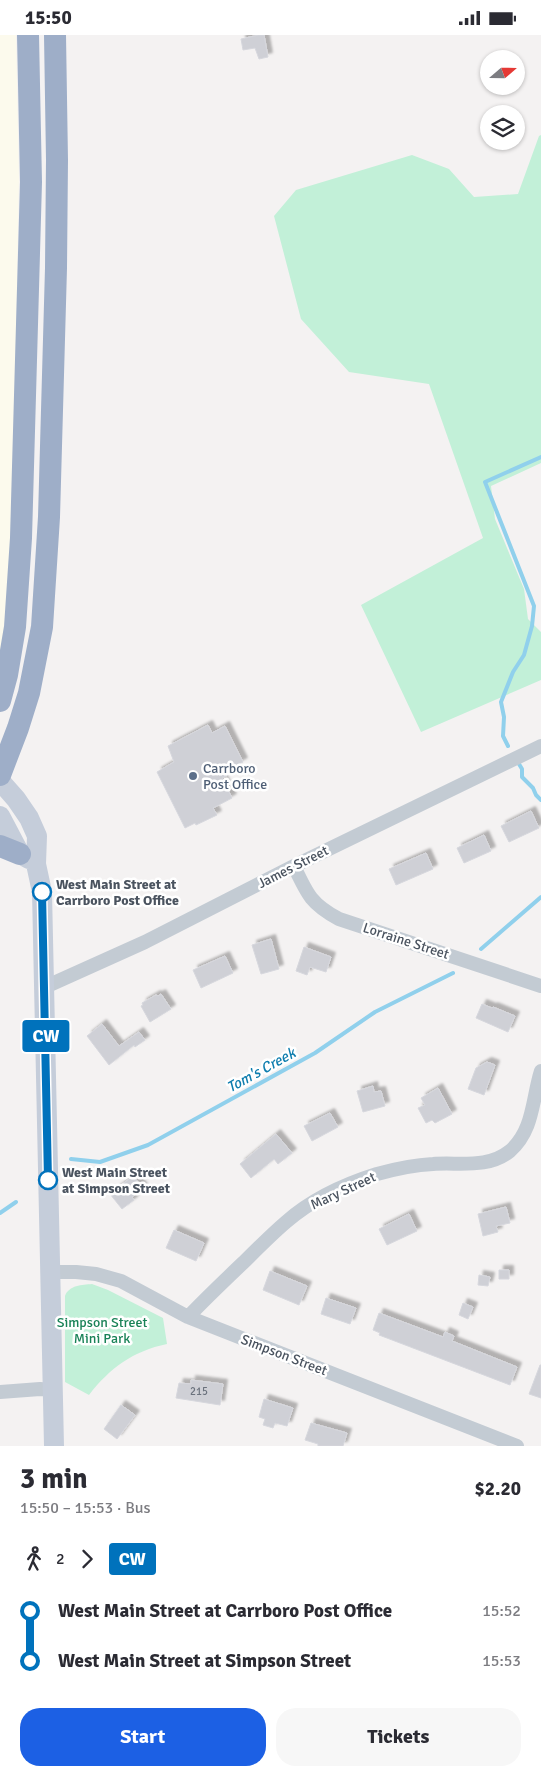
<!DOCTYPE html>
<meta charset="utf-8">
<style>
:root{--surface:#fff;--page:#f7f7f7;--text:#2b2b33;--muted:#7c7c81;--accent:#1c60e4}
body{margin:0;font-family:Signika,sans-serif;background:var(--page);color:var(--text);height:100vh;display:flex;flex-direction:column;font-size:19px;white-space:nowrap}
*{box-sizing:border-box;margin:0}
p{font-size:16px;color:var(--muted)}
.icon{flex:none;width:28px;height:28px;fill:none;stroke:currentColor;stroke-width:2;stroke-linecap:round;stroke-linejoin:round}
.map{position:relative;height:1411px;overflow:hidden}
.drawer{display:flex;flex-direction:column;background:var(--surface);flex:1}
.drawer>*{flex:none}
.badge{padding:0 10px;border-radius:4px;font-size:18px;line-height:32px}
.needle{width:32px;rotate:70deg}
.controls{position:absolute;left:480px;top:15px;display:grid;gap:10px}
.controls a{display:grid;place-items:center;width:45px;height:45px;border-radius:50%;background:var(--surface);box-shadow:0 1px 4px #0004;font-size:25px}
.map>.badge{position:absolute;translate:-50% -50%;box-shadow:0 0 0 2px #fff}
.legs{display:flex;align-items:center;gap:8px;height:55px;padding:0 20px;font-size:16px}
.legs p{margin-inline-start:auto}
.headline{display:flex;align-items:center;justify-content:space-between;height:85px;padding:0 20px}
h1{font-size:28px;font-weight:700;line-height:38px}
.primary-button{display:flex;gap:10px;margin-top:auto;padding:10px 20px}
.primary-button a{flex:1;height:58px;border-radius:20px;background:var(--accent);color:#fff;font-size:20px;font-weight:700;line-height:58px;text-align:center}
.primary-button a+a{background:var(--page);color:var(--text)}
ul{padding:0 20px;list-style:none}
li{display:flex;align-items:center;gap:18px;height:50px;font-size:19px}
li i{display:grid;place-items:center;width:8px;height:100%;margin:0 6px;background:currentColor}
li i::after{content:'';width:12px;height:12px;margin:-6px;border:4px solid;border-radius:50%;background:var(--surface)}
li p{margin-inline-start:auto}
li:first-child i{background:linear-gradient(#0000 50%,currentColor 0)}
li:last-child i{background:linear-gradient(currentColor 50%,#0000 0)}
.status{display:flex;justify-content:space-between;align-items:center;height:35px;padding:0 25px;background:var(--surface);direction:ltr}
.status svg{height:14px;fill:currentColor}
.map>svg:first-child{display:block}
.commercial{fill:#fcfaed}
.green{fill:#c2f0d8}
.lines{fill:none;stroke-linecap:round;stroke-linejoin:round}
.stream{stroke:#90d0ec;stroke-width:4}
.building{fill:#cfd0d6;stroke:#d6d7dd;filter:url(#shadow)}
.minor{stroke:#c3cbd3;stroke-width:14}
.secondary{stroke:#c5cdda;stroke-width:20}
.trunk{stroke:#9eaec8;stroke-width:22}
.line-1-casing{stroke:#fff;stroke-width:11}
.line-1{stroke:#0072bc;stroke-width:8}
.service-dot{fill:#5c6f8a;stroke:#fff;stroke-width:2}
.stop-1-dot{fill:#fff;stroke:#0072bc;stroke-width:2.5}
.labels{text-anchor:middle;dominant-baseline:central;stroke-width:5;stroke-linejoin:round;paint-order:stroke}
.number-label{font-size:11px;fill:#6b727d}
.service-label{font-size:14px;fill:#4e5e75;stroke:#fff;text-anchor:start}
.street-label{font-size:14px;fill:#4a535f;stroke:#fff}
.stop-label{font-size:14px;font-weight:bold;fill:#4a535f;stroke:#fff;text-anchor:start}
.park-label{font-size:14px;fill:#198257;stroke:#fff}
.water-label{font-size:15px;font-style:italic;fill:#0e7dae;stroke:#fff}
</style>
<div class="status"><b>15:50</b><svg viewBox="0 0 49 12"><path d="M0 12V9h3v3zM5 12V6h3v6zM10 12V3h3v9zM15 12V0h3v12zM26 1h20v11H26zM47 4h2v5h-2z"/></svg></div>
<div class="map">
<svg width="541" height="1411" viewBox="0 0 541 1411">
<defs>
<filter id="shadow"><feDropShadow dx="4.5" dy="-4.5" stdDeviation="1" flood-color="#0004"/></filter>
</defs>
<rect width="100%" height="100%" fill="#f4f2f2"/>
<path class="commercial" d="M 0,0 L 16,0 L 19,143 L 13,456 L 7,575 L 0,623 Z"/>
<path class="green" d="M 541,100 L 541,428 L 491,451 L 495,484 L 524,554 L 528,584 L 541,597 L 541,645 L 421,697 L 361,570 L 483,503 L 429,349 L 349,337 L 301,284 L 274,181 L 296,155 L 412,120 L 449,134 L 474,162 L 518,159 L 539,101 Z
M 92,1249 L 108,1255 L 163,1283 L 167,1309 C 133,1316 110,1333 89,1360 L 65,1347 L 65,1261 C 69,1250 82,1250 92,1249 Z"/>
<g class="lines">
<path class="stream" d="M 508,711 L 503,701 L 504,682 L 501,667 L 513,637 L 524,620 L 532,591 L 534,571 L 485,447 L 541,422
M 519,729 L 522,734 L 522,742 L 533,753 L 536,760 L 541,765
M 481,914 L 541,862
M 71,1124 L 100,1127 L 148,1110 L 315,1018 L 375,977 L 453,938
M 0,1178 L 16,1167"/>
</g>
<path class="building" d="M 259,0 L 264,0 L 268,22 L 259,24 L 255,13 L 243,15 L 241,4 Z
M 208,690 L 212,698 L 225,691 L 243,727 L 230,734 L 232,738 L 222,743 L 232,763 L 213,773 L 217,780 L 196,790 L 195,788 L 185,793 L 157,737 L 174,727 L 168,711 Z
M 531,776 L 539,793 L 509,807 L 501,791 Z
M 484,800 L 491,816 L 464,828 L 457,813 Z
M 426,818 L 433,834 L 396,850 L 389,834 Z
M 271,904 L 279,934 L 261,939 L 252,910 Z
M 304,912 L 331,922 L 326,937 L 310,932 L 307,940 L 296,936 Z
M 225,921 L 233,938 L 201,953 L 193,935 Z
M 161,959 L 171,974 L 150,987 L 141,971 L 143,970 L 142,968 L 156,960 L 158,961 Z
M 482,969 L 492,973 L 493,972 L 515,981 L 508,997 L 476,983 Z
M 102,989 L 119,1011 L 139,997 L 145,1005 L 135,1012 L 134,1010 L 109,1030 L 87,1001 Z
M 487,1027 L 495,1030 L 484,1060 L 468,1054 L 476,1033 Z
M 373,1051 L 374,1057 L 381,1056 L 385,1071 L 363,1077 L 357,1056 Z
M 438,1053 L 452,1079 L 435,1088 L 432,1085 L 426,1088 L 418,1073 L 425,1070 L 421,1063 Z
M 330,1078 L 338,1092 L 312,1106 L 304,1091 Z
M 276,1099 L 292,1118 L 278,1129 L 274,1124 L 251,1143 L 240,1129 Z
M 133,1141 L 143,1153 L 132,1162 L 134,1165 L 122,1174 L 110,1159 Z
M 506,1172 L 510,1188 L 496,1191 L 498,1197 L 483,1201 L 478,1179 Z
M 409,1179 L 417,1196 L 387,1210 L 379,1194 Z
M 174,1195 L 204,1208 L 196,1226 L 166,1213 Z
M 499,1235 L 509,1235 L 509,1244 L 499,1244 Z
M 270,1236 L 307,1251 L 299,1270 L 263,1255 Z
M 479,1240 L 490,1242 L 488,1251 L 478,1250 Z
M 326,1263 L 356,1273 L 350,1289 L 321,1279 Z
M 463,1268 L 473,1272 L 468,1284 L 459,1280 Z
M 379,1278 L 443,1302 L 445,1297 L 454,1301 L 452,1306 L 517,1332 L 510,1350 L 379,1300 L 380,1298 L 373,1295 Z
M 540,1330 L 541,1330 L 541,1363 L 529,1359 Z
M 191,1345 L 223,1349 L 220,1370 L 176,1363 L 179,1348 L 191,1349 Z
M 264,1364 L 293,1373 L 287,1391 L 275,1388 L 273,1393 L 263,1390 L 265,1384 L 259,1382 Z
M 121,1370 L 135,1380 L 117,1404 L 104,1394 Z
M 311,1388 L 347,1398 L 343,1411 L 318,1411 L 318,1409 L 305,1405 Z"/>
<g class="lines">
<path class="minor" d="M 294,831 C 307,859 311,869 339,884 L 541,951
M 45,952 L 145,907 L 294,831 L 541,711
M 51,1237 L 76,1237 L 96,1239 L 121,1246 L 188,1282 L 517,1411
M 188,1282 C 206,1263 225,1245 245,1226 C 258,1213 272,1199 286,1187 C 311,1165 345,1149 377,1139 C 395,1134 414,1130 433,1129 C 459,1127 488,1134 510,1116 C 534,1095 532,1064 541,1036
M 0,1357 L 40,1354 L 52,1355"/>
<path class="secondary" d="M 0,746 L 16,764 L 29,783 L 37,801 L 36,829 L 42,857 L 54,1411
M 0,781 L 20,819 L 29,824"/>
<path class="trunk" d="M 0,666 L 7,640 L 15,592 L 21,503 L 31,147 L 28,0
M 0,740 L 18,693 L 29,658 L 42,592 L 49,482 L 56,233 L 57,125 L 55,0
M 0,811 L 20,819"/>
</g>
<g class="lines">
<defs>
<path id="line-1" d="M 42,857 L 48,1145"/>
</defs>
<use href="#line-1" class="line-1-casing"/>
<use href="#line-1" class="line-1"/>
</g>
<circle class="service-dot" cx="193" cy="741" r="5"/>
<g class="stop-1-dot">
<circle cx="42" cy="857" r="9"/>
<circle cx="48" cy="1145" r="9"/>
</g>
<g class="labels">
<g class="number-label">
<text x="199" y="1356">215</text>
</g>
<g class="service-label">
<text x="203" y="733">Carrboro<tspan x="203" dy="16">Post Office</tspan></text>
</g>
<g class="street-label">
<text transform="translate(293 832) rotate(-27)">James Street</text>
<text transform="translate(406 906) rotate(18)">Lorraine Street</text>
<text transform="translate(343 1156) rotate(-25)">Mary Street</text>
<text transform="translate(284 1320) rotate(21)">Simpson Street</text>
</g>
<g class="stop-label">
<text x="56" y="849">West Main Street at<tspan x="56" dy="16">Carrboro Post Office</tspan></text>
<text x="62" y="1137">West Main Street<tspan x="62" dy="16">at Simpson Street</tspan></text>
</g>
<g class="park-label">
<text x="102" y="1287">Simpson Street<tspan x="102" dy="16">Mini Park</tspan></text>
</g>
<g class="water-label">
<text transform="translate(261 1035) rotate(-29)">Tom's Creek</text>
</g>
</g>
</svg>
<div class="controls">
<a><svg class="needle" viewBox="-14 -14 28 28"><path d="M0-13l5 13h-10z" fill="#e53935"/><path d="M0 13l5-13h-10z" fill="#7c7c81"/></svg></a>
<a><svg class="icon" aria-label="layers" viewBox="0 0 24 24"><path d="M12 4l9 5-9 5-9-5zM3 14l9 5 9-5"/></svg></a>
</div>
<b class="badge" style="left:46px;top:1001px;background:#0072bc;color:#fff">CW</b>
</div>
<section class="drawer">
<div class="headline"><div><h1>3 min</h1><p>15:50 – 15:53 · Bus</p></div><b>$2.20</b></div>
<div class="legs"><svg class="icon" aria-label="walk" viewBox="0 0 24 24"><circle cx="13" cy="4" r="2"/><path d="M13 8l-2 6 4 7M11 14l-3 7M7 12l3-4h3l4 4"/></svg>2<svg class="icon" aria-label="forward" viewBox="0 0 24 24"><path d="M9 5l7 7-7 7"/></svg><b class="badge" style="background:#0072bc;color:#fff">CW</b></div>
<ul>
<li><i style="color:#0072bc"></i><b>West Main Street at Carrboro Post Office</b><p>15:52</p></li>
<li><i style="color:#0072bc"></i><b>West Main Street at Simpson Street</b><p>15:53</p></li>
</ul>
<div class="primary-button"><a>Start</a><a>Tickets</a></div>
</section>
